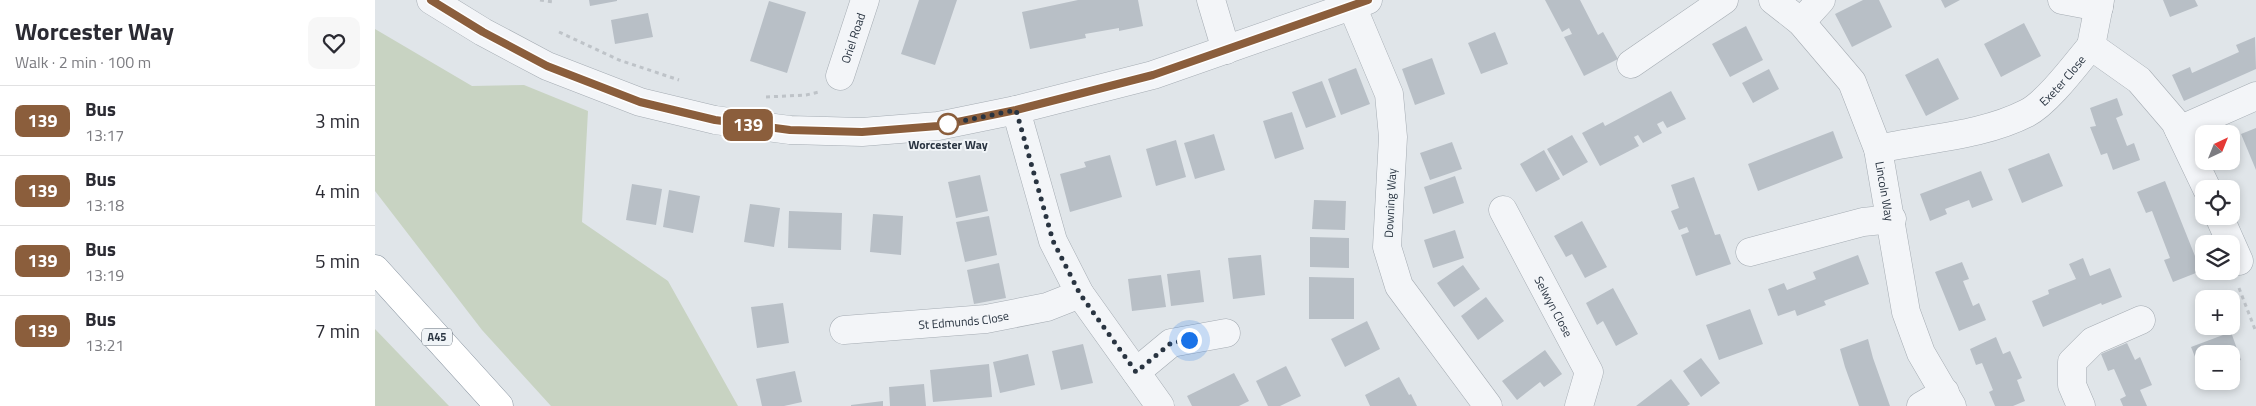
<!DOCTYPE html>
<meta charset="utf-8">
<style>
:root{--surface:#fff;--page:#f7f7f7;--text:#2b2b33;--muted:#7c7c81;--line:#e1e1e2}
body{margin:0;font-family:"Titillium Web",sans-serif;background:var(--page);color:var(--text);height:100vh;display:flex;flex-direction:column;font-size:19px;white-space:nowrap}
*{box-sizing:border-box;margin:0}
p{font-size:16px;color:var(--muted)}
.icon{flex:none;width:28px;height:28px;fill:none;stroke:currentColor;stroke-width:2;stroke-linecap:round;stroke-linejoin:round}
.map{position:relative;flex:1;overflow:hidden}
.details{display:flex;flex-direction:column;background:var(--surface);width:375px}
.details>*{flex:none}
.badge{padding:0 10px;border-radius:8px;font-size:18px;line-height:32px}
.needle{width:32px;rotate:43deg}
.fabs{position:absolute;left:1820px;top:125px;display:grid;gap:10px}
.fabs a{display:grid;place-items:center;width:45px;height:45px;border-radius:10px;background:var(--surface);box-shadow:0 2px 8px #0003;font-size:25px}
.you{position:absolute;width:25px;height:25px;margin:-12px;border:4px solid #fff;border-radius:50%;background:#1a73e8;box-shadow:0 0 0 8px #1a73e833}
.map>.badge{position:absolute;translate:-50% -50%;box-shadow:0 0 0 2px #fff}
.round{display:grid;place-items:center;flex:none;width:52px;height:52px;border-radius:10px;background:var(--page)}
.headline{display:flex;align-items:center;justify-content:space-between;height:85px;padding:0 15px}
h1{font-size:24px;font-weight:700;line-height:38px}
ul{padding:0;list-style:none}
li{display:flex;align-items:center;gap:15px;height:70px;padding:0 15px;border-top:1px solid var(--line)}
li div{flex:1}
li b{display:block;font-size:19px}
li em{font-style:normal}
li .badge{min-width:55px;font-weight:700;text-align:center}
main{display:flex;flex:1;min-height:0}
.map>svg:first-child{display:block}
.green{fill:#c8d3c2}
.building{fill:#b8bfc6}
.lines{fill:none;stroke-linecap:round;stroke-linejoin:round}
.minor-casing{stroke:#a5acb3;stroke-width:29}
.highway-casing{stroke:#8894a0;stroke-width:29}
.path{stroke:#bec3c8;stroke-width:3;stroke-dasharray:4 4;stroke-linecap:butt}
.minor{stroke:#f3f5f8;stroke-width:28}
.highway{stroke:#fff;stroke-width:28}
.line-casing{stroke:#fff;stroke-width:11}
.line{stroke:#8b5e3c;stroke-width:8}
.walk{stroke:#293441;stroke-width:5;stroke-dasharray:0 9}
.stop-dot{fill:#fff;stroke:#8b5e3c;stroke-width:2.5}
.labels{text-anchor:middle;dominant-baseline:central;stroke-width:4;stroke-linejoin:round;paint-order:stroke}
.shield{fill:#f0f4f7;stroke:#656e78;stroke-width:1}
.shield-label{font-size:11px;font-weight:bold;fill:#293441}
.street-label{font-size:12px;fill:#293441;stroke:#f0f4f7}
.stop-label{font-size:12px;font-weight:bold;fill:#293441;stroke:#f0f4f7}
</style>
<main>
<section class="details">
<div class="headline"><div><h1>Worcester Way</h1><p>Walk · 2 min · 100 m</p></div><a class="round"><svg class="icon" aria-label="heart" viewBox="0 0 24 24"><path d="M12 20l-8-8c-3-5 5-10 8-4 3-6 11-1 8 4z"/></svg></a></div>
<ul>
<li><span class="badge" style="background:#8b5e3c;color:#fff">139</span><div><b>Bus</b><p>13:17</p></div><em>3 min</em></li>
<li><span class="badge" style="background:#8b5e3c;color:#fff">139</span><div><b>Bus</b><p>13:18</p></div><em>4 min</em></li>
<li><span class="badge" style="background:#8b5e3c;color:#fff">139</span><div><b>Bus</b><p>13:19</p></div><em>5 min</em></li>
<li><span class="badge" style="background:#8b5e3c;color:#fff">139</span><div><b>Bus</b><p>13:21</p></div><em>7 min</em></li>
</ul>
</section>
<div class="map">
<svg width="1881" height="406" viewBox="0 0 1881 406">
<rect width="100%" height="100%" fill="#e0e5e9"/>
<path class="green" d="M 0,29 L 97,86 L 149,85 L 213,111 L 207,222 L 293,281 L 363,406 L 176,406 L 107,330 L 0,191 Z
M 0,329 L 74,406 L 0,406 Z"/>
<path class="building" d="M 214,0 L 242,0 L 242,1 L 215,6 Z
M 544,0 L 582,0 L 560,65 L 526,54 Z
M 703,0 L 763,0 L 768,26 L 744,31 L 744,28 L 710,34 L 711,38 L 655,49 L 647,12 Z
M 1170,0 L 1205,0 L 1223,35 L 1228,32 L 1243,59 L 1209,76 L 1189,37 L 1197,34 L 1194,28 L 1187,32 Z
M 1488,0 L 1504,0 L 1517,27 L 1477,47 L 1460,14 Z
M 1566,0 L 1585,0 L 1570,8 Z
M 1788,0 L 1820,0 L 1823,6 L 1795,17 Z
M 394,1 L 431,12 L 412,73 L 375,61 Z
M 273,13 L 278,37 L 240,44 L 236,20 Z
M 1649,23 L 1666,56 L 1626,77 L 1609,44 Z
M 1371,26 L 1388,60 L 1355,77 L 1337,44 Z
M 1120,32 L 1133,64 L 1106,74 L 1093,43 Z
M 1880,37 L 1881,69 L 1809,101 L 1797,75 L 1815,67 L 1817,73 L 1864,52 L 1861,45 Z
M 1057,58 L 1070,94 L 1040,105 L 1027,69 Z
M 1563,58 L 1584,99 L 1551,116 L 1530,75 Z
M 981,68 L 995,104 L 966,115 L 953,79 Z
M 1394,69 L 1404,89 L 1378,103 L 1367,83 Z
M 947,81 L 961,117 L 931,128 L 917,92 Z
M 1296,91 L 1311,119 L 1292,128 L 1288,121 L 1282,124 L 1287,133 L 1268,143 L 1263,135 L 1259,137 L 1264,146 L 1225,166 L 1207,133 L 1228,122 L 1230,126 Z
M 1742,98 L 1748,115 L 1741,118 L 1752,146 L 1759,143 L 1765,160 L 1738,170 L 1732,153 L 1726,155 L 1715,127 L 1721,126 L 1715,108 Z
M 917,112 L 929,149 L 900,159 L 888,121 Z
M 1881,128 L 1881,170 L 1866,134 Z
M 1458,131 L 1468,158 L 1383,191 L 1373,164 Z
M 839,134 L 850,170 L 820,179 L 809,143 Z
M 1197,135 L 1213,162 L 1188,176 L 1172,149 Z
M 801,140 L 811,177 L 781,186 L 771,149 Z
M 1077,142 L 1087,169 L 1055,180 L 1045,153 Z
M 1169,150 L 1185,179 L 1161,192 L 1145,164 Z
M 1674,153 L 1688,186 L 1647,203 L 1633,169 Z
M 735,155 L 747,197 L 695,212 L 685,174 L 711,167 L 709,162 Z
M 1606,171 L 1618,200 L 1597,208 L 1594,200 L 1570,209 L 1572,214 L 1555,221 L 1545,194 Z
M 605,175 L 613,211 L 581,218 L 573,182 Z
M 1080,176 L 1089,203 L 1058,214 L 1049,187 Z
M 1319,177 L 1340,235 L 1345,234 L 1356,264 L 1321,276 L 1306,235 L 1314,232 L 1312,227 L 1304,230 L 1296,211 L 1304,208 L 1296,185 Z
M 1790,181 L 1826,271 L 1798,282 L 1789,260 L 1795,258 L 1777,211 L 1771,213 L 1762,192 Z
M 257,184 L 287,189 L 281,225 L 251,220 Z
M 294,190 L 325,196 L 318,233 L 288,227 Z
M 939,200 L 971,201 L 970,230 L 937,229 Z
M 375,204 L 405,208 L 399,247 L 369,242 Z
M 414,211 L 467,213 L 466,250 L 413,248 Z
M 498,214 L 528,216 L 526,255 L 495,252 Z
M 614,216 L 622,255 L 590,262 L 581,222 Z
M 1207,221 L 1232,267 L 1210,278 L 1197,254 L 1191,257 L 1179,236 Z
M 1080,230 L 1089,258 L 1058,268 L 1049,240 Z
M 935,237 L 974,238 L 974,268 L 935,267 Z
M 886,255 L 890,295 L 858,299 L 853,258 Z
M 1483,255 L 1494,284 L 1449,301 L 1451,305 L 1422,316 L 1420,310 L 1403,316 L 1393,289 L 1409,283 L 1412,290 L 1441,279 L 1438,272 Z
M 1708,258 L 1715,276 L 1735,268 L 1747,297 L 1727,305 L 1726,303 L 1668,327 L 1657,301 L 1674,294 L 1673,290 L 1701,279 L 1694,264 Z
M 1587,262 L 1594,279 L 1588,281 L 1598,306 L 1604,303 L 1611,320 L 1584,331 L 1560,272 Z
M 624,263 L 631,298 L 599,304 L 592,270 Z
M 1088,265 L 1105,289 L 1079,307 L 1062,283 Z
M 825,270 L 829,302 L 796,306 L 792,274 Z
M 786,275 L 791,307 L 757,311 L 753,279 Z
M 934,277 L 979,278 L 979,319 L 934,319 Z
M 1238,288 L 1263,334 L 1241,346 L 1228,321 L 1222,325 L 1211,303 Z
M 1111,297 L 1129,321 L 1103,340 L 1086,316 Z
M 408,303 L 414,343 L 382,348 L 376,307 Z
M 1375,309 L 1388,344 L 1344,360 L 1331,325 Z
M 992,321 L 1005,349 L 970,367 L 956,339 Z
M 1856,332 L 1866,360 L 1856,364 L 1856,354 L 1829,354 L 1829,374 L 1827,374 L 1816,347 Z
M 1621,337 L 1628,354 L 1635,351 L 1647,378 L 1642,380 L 1650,401 L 1638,406 L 1620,406 L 1614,392 L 1618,390 L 1607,363 L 1601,365 L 1595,349 Z
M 1493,339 L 1498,358 L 1515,406 L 1484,406 L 1470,367 L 1465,349 Z
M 1752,343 L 1760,360 L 1765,357 L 1777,385 L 1765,390 L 1772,406 L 1748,406 L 1745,399 L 1751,396 L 1739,369 L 1733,371 L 1726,354 Z
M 708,344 L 718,383 L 686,390 L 677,351 Z
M 1170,350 L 1187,374 L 1169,387 L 1165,382 L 1142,400 L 1127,381 Z
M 653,354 L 660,385 L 625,393 L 618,362 Z
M 1326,358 L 1345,383 L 1326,397 L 1308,371 Z
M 614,364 L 617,397 L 558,402 L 555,370 Z
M 911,366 L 926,396 L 905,406 L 893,406 L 881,381 Z
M 420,371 L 427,402 L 409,406 L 387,406 L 381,379 Z
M 859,373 L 874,401 L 864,406 L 817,406 L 812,396 Z
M 1024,377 L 1034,395 L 1036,394 L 1042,406 L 995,406 L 990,395 Z
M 1296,379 L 1315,404 L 1312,406 L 1261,406 Z
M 549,384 L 551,406 L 515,406 L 514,387 Z
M 508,401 L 508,406 L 476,406 L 476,405 Z"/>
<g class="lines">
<defs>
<g id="minor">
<path d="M 56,0 L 108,32 L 172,66 L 265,102 L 340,120 L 415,130 L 487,132 L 563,126 L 641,110 L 778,75 L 993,0"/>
<path d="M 836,0 L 851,50"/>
<path id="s1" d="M 1398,0 L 1426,22 L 1477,82 L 1503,149 L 1531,312 L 1546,353 L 1577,406"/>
<path d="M 1687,0 L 1724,7"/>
<path d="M 977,6 L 1014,94 L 1018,137 L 1012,247 L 1024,286 L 1113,406"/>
<path d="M 1426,22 L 1446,0"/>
<path d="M 1716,46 L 1725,0"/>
<path d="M 1256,64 L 1349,0"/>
<path id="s2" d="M 465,76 L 490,0"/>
<path d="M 641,110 L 678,241 L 705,294 L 785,406"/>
<path d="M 1804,130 L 1881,96"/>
<path id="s3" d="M 1503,149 C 1552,138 1607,136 1652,113 C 1673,102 1701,64 1716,46 L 1764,80 L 1800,122 L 1832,189"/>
<path id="s4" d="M 1128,210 L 1214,372 L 1204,406"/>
<path d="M 1844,216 L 1864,261"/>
<path d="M 1375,252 L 1488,222 L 1517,219"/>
<path id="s5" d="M 469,330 L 611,319 L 672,307 L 705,294"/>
<path d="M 761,372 L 796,343 L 851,333"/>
<path d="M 1546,406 L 1570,392"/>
<path d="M 1706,406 L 1697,385 L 1697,362 L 1718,341 L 1766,320"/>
</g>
<path id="highway" d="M 0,269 L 124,406"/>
</defs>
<use href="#minor" class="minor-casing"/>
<use href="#highway" class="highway-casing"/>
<path class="path" d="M 165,0 L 178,2
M 184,32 L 244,60 L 304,80
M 391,97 L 431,95 L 444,92
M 1864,288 L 1881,332"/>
<use href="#minor" class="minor"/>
<use href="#highway" class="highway"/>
</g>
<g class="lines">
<defs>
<path id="line" d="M 56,0 L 108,32 L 172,66 L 265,102 L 340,120 L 415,130 L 487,132 L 563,126 L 641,110 L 778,75 L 993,0"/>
</defs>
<use href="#line" class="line-casing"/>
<use href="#line" class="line"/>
<path class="walk" d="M 573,124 L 641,110 L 678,241 L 705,294 L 761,372 L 796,343 L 814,340"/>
</g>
<circle class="stop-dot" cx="573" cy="124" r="10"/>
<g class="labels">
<rect class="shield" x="47" y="328.5" width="30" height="17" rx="4"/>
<g class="shield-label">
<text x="62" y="337">A45</text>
</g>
<g class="street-label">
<text stroke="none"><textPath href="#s2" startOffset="40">Oriel Road</textPath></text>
<text stroke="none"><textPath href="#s3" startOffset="202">Exeter Close</textPath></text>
<text stroke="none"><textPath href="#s1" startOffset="229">Lincoln Way</textPath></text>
<text transform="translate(1015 203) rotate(-87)">Downing Way</text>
<text stroke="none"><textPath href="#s4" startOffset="109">Selwyn Close</textPath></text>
<text stroke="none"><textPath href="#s5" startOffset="120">St Edmunds Close</textPath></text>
</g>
<g class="stop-label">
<text x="573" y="144">Worcester Way</text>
</g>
</g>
</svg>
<div class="fabs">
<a><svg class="needle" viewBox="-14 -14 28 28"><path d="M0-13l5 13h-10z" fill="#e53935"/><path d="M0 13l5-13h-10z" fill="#7c7c81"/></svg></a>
<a><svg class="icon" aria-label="locate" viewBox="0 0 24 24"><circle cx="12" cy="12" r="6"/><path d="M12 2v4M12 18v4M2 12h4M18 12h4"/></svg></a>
<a><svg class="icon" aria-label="layers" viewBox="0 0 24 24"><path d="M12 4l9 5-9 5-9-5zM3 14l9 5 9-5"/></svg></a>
<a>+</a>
<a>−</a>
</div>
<div class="you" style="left:814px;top:340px"></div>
<b class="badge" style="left:373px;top:125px;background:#8b5e3c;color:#fff">139</b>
</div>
</main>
